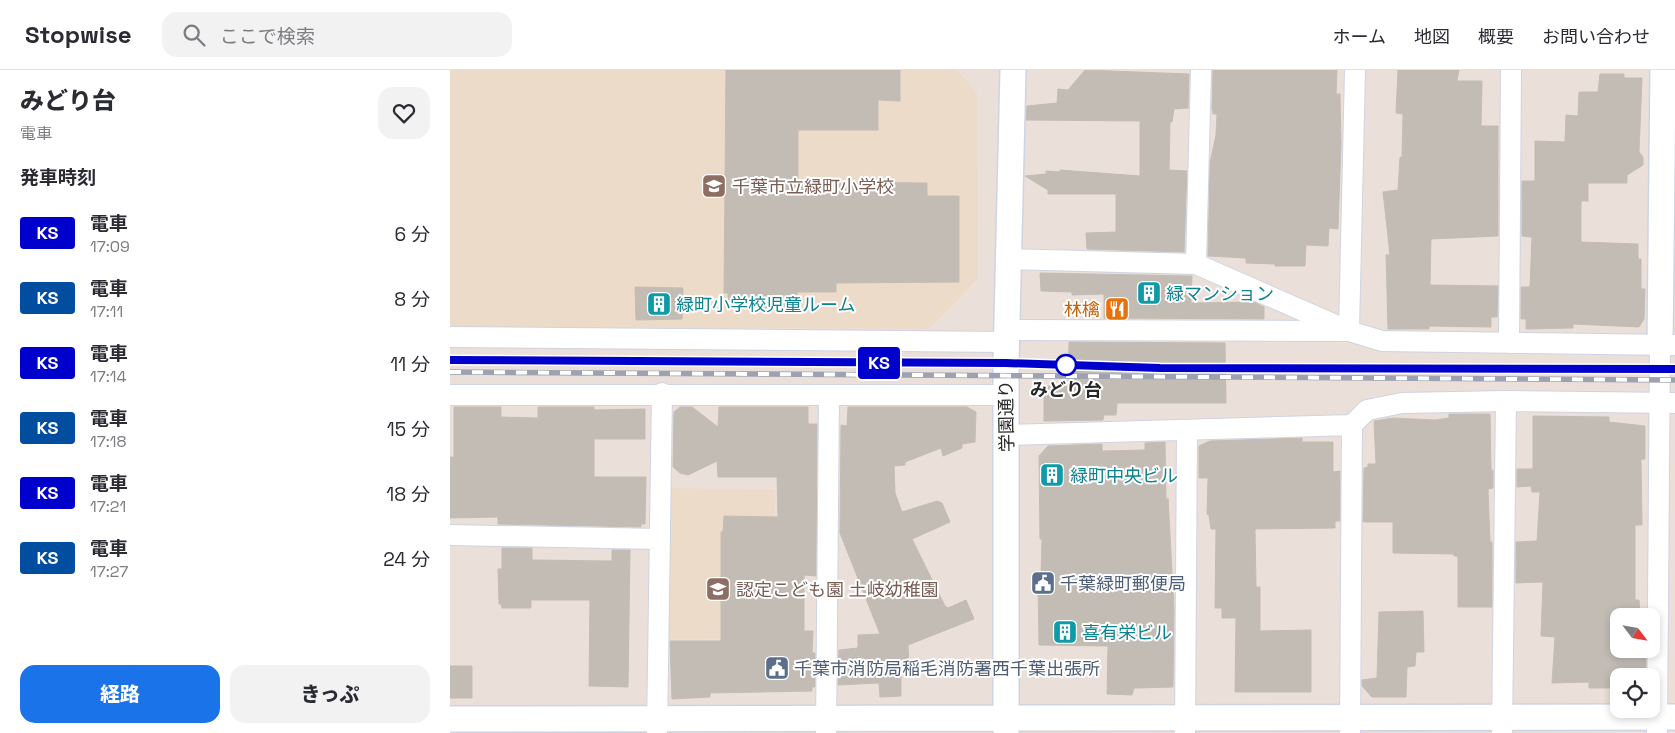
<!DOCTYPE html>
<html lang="ja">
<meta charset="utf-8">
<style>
:root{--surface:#fff;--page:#f2f2f3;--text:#2b2b33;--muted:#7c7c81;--line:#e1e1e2;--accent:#1a73e8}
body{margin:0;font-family:"Space Grotesk","Noto Sans JP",sans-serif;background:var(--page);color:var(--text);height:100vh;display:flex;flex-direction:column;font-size:19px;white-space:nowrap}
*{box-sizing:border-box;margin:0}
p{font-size:16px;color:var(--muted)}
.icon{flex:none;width:28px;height:28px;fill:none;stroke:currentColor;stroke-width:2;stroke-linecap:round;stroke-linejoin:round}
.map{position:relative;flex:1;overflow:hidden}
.side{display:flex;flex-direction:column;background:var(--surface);width:450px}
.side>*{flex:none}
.badge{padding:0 10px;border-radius:4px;font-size:18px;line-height:32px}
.needle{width:32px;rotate:121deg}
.tools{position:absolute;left:1160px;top:538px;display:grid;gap:10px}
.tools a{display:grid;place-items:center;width:50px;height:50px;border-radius:10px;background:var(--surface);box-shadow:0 2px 8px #0003;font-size:25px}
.map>.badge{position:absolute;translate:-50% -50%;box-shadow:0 0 0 2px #fff}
h2{padding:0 20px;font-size:19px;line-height:45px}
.round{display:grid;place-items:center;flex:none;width:52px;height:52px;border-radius:15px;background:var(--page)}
.head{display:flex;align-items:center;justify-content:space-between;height:85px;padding:0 20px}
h1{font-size:24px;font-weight:800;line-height:38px}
.action{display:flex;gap:10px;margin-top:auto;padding:10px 20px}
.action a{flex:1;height:58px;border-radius:15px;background:var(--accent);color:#fff;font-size:20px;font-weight:800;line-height:58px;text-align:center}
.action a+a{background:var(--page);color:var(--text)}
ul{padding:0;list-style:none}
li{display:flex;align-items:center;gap:15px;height:65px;padding:0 20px}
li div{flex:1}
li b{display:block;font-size:19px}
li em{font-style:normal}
li .badge{min-width:55px;font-weight:700;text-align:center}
header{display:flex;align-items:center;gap:30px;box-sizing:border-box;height:70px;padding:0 25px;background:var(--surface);border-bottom:1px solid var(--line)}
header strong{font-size:24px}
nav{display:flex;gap:28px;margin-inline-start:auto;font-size:18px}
.search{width:350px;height:45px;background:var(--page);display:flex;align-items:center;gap:12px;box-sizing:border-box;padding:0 18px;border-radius:15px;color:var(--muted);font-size:19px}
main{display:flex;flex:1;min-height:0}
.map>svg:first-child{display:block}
.education{fill:#ecdbc8}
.building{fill:#c2bcb5;stroke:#c5bcb3}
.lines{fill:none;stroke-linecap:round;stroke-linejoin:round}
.minor-casing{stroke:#ced4e1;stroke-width:22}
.tertiary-casing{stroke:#ced4e1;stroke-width:28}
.minor{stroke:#fff;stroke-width:20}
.tertiary{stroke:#fff;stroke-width:25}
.rail-casing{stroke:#9ca2b2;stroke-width:5.5}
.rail{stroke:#fff;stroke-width:4;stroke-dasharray:11;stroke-linecap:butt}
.line-casing{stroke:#fff;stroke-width:11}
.line{stroke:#0000cd;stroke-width:8}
.stop-dot{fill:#fff;stroke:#0000cd;stroke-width:2.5}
.labels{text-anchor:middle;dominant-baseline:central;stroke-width:4;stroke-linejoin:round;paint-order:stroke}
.education-label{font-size:18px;fill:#785e54;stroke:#fff;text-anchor:start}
.culture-label{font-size:18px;fill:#0d838f;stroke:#fff;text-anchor:start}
.food-label{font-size:18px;fill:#c56008;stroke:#fff;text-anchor:end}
.stop-label{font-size:18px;font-weight:bold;fill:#282828;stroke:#fff}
.street-label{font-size:18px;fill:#282828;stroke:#fff}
.service-label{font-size:18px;fill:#4e5e75;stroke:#fff;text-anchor:start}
</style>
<header>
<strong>Stopwise</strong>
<div class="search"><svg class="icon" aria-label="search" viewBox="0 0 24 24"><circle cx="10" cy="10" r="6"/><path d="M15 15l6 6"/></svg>ここで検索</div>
<nav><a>ホーム</a><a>地図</a><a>概要</a><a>お問い合わせ</a></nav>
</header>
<main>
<section class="side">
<div class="head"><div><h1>みどり台</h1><p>電車</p></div><a class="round"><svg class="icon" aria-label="heart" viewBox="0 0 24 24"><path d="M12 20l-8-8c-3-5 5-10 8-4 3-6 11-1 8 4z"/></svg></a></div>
<h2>発車時刻</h2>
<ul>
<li><span class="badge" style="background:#0000cd;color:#fff">KS</span><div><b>電車</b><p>17:09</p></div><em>6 分</em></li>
<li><span class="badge" style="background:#014ea0;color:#fff">KS</span><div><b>電車</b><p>17:11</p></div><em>8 分</em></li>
<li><span class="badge" style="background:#0000cd;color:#fff">KS</span><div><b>電車</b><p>17:14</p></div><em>11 分</em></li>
<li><span class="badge" style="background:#014ea0;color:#fff">KS</span><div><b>電車</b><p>17:18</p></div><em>15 分</em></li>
<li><span class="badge" style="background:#0000cd;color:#fff">KS</span><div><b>電車</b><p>17:21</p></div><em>18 分</em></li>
<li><span class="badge" style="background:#014ea0;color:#fff">KS</span><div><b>電車</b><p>17:27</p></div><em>24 分</em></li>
</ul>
<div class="action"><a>経路</a><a>きっぷ</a></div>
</section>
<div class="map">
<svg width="1225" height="663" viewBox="0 0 1225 663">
<rect width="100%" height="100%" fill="#eae0d9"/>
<path class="education" d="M 0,0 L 507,0 L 527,23 L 528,209 L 479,259 L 0,257 Z
M 221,418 L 325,420 L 324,469 L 314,568 L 219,569 Z"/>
<path class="building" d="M 276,0 L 450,0 L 450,31 L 428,30 L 428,60 L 348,60 L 348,112 L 477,113 L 477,126 L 509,126 L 509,212 L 386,213 L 386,222 L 347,222 L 347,238 L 279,238 L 278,223 L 274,223 Z
M 635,0 L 739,4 L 738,38 L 724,39 L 722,52 L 720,52 L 719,100 L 737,101 L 734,182 L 637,179 L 636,163 L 666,162 L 666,124 L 598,124 L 598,120 L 575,106 L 596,104 L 596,101 L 610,102 L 610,100 L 690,106 L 690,51 L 576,50 L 577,36 L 607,33 L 608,19 L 618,20 Z
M 763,0 L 887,0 L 886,24 L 890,24 L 891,73 L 888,159 L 879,158 L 878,176 L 856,175 L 855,196 L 825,196 L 825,194 L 796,193 L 796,188 L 758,186 L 760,93 L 766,65 L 767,44 L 763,44 L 762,38 Z
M 948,0 L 1009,0 L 1007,11 L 1032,11 L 1031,56 L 1048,56 L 1048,166 L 981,169 L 980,215 L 1048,216 L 1047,247 L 1041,247 L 1041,257 L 979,256 L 979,259 L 938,259 L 936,185 L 940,185 L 933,122 L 948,120 L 950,87 L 952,88 L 953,44 L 946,43 Z
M 1150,4 L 1174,4 L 1174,8 L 1192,8 L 1189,82 L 1193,87 L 1193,95 L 1177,105 L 1177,113 L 1138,113 L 1138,131 L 1131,131 L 1131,172 L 1188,174 L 1188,189 L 1191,189 L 1191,219 L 1195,219 L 1194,249 L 1189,257 L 1123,254 L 1123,258 L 1076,259 L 1076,249 L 1071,249 L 1071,217 L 1080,217 L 1082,167 L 1072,166 L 1072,111 L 1085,111 L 1085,71 L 1115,72 L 1116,45 L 1128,46 L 1129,22 L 1148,22 Z
M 590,203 L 742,206 L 741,233 L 804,232 L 814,237 L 814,249 L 654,248 L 654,224 L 622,225 L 622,222 L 591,221 Z
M 185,217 L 233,218 L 232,249 L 186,250 Z
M 619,272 L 775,273 L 776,333 L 667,333 L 666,345 L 654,345 L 653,350 L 594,351 L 594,316 L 618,316 Z
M 4,337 L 51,337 L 51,347 L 88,348 L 88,337 L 144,337 L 144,340 L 195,339 L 195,369 L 144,369 L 144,407 L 196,407 L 195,454 L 191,454 L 191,457 L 48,454 L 48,447 L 0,448 L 0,387 L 4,387 Z
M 230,337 L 242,337 L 268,357 L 269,337 L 358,337 L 358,354 L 367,354 L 366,506 L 354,505 L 354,561 L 363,561 L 362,583 L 365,583 L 365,617 L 362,617 L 362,621 L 260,623 L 260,627 L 222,629 L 220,571 L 271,571 L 271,462 L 273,462 L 274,446 L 328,447 L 327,407 L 268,407 L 267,391 L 238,405 L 230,403 L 223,397 L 224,342 Z
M 398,337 L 517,337 L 526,342 L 525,372 L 512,374 L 512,378 L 493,386 L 491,378 L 455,392 L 455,395 L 444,396 L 445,423 L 452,442 L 487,431 L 492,433 L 500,452 L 462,469 L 495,536 L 498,538 L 516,530 L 524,549 L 458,575 L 459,598 L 451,598 L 451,626 L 430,627 L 429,613 L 388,615 L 389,580 L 408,578 L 408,565 L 430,564 L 390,463 L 391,355 L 397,356 Z
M 999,344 L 1040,344 L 1041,400 L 1043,400 L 1043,418 L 1038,419 L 1040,472 L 1042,472 L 1042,537 L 1008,537 L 1008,486 L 1004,486 L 1004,484 L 943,483 L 943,452 L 913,452 L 914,398 L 918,397 L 918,394 L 926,394 L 924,351 L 943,348 L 985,350 L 999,348 Z
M 1083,346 L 1159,347 L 1159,352 L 1195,356 L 1195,389 L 1191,389 L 1192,455 L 1185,455 L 1185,530 L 1189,530 L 1190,546 L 1169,546 L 1169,579 L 1196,579 L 1196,606 L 1169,606 L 1169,618 L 1139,618 L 1139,612 L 1102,613 L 1105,567 L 1091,566 L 1093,512 L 1066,513 L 1066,472 L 1087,471 L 1090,422 L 1082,422 L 1081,416 L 1067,417 L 1067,399 L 1083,399 Z
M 852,368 L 852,372 L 883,372 L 883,402 L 890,401 L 890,451 L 885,451 L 885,458 L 805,459 L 806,517 L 810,517 L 810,561 L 861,560 L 861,622 L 785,622 L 786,548 L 772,548 L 772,538 L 765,538 L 766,459 L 761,459 L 759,445 L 757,444 L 758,408 L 749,408 L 749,376 L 760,371 Z
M 715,372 L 716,431 L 718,428 L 724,538 L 723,617 L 684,618 L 682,625 L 657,624 L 658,576 L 589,575 L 588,507 L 591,507 L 592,469 L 590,469 L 589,386 L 598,376 L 652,374 L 652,381 L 695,380 L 695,373 Z
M 52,478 L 82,478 L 82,490 L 162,491 L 162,480 L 180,480 L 178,617 L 139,616 L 140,530 L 81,530 L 81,538 L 52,538 L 51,534 L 49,534 L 48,499 L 52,499 Z
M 973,541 L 974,582 L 966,582 L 965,596 L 957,597 L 956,627 L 922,627 L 912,616 L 912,610 L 927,608 L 929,542 Z
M 0,596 L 22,596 L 22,628 L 0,628 Z"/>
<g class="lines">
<defs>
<path id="minor" d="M 558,189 L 746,194 L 899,261 L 905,0
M 746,194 L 751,0
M 557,260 L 899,261 L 932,271 L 1225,275
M 0,267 L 556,272
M 1059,273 L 1061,0
M 0,325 L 557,325
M 557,365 L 902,355 L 917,340 L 952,333 L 1056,331 L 1225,333
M 0,465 L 210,469
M 207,663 L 212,323
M 376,663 L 379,325
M 735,663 L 737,360
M 900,663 L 902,355
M 1052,663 L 1056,331
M 1207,663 L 1210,275"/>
<path id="tertiary" d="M 1210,275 L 1213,0
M 0,649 L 1225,647
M 556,663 L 556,293 L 563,0"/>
</defs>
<use href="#minor" class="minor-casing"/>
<use href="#tertiary" class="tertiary-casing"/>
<use href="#minor" class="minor"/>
<use href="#tertiary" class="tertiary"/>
<defs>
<path id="rail" d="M 0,290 L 556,293 L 710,297 L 1225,299
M 0,302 L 1225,310"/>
</defs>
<use href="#rail" class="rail-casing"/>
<use href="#rail" class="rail"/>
</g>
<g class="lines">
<defs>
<path id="line" d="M 0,290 L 556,293 L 710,298 L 1225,299"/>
</defs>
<use href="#line" class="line-casing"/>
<use href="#line" class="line"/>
</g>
<defs>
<symbol id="school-square" viewBox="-11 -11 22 22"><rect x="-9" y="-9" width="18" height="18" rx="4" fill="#8d6e63" stroke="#fff"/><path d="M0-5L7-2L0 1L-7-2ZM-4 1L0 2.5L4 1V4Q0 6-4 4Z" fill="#fff"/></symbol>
<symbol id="building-square" viewBox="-11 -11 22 22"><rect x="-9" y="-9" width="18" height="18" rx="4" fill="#0f9aa8" stroke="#fff"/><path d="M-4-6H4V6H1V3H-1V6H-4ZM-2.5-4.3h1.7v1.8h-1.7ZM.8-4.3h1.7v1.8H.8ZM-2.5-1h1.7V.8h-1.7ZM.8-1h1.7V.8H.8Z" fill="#fff"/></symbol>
<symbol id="restaurant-square" viewBox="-11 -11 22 22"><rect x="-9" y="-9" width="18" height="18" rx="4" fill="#e8710a" stroke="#fff"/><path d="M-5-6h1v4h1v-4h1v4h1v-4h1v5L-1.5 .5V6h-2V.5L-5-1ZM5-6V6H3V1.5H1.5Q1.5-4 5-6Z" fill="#fff"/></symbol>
<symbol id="civic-square" viewBox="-11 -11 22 22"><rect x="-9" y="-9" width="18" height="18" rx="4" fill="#5c6f8a" stroke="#fff"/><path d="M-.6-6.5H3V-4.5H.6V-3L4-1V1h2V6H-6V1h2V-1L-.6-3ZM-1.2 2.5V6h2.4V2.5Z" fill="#fff"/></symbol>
</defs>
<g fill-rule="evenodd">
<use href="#school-square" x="250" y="102" width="28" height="28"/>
<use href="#building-square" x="685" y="209" width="28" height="28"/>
<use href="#building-square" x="195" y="220" width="28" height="28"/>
<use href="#restaurant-square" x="653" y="225" width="28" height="28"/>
<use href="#building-square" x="588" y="391" width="28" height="28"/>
<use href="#civic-square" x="579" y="499" width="28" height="28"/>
<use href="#school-square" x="254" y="505" width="28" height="28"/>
<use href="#building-square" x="601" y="548" width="28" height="28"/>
<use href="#civic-square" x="313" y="584" width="28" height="28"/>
</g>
<circle class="stop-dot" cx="616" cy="295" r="10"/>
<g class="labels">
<g class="education-label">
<text x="282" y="116">千葉市立緑町小学校</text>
<text x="286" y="519">認定こども園 土岐幼稚園</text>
</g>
<g class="culture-label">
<text x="716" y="223">緑マンション</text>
<text x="226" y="234">緑町小学校児童ルーム</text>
<text x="620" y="405">緑町中央ビル</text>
<text x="632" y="562">喜有栄ビル</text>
</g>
<g class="food-label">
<text x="650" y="239">林檎</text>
</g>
<g class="stop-label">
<text x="616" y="319">みどり台</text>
</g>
<g class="street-label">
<text transform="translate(556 346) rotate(-91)">学園通り</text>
</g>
<g class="service-label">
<text x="610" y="513">千葉緑町郵便局</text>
<text x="344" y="598">千葉市消防局稲毛消防署西千葉出張所</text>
</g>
</g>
</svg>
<div class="tools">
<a><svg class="needle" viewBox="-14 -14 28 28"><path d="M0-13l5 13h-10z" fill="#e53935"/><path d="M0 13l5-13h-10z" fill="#7c7c81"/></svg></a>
<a><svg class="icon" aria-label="locate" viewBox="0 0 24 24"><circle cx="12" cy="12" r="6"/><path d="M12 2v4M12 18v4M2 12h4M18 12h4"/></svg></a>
</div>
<b class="badge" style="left:429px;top:293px;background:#0000cd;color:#fff">KS</b>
</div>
</main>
